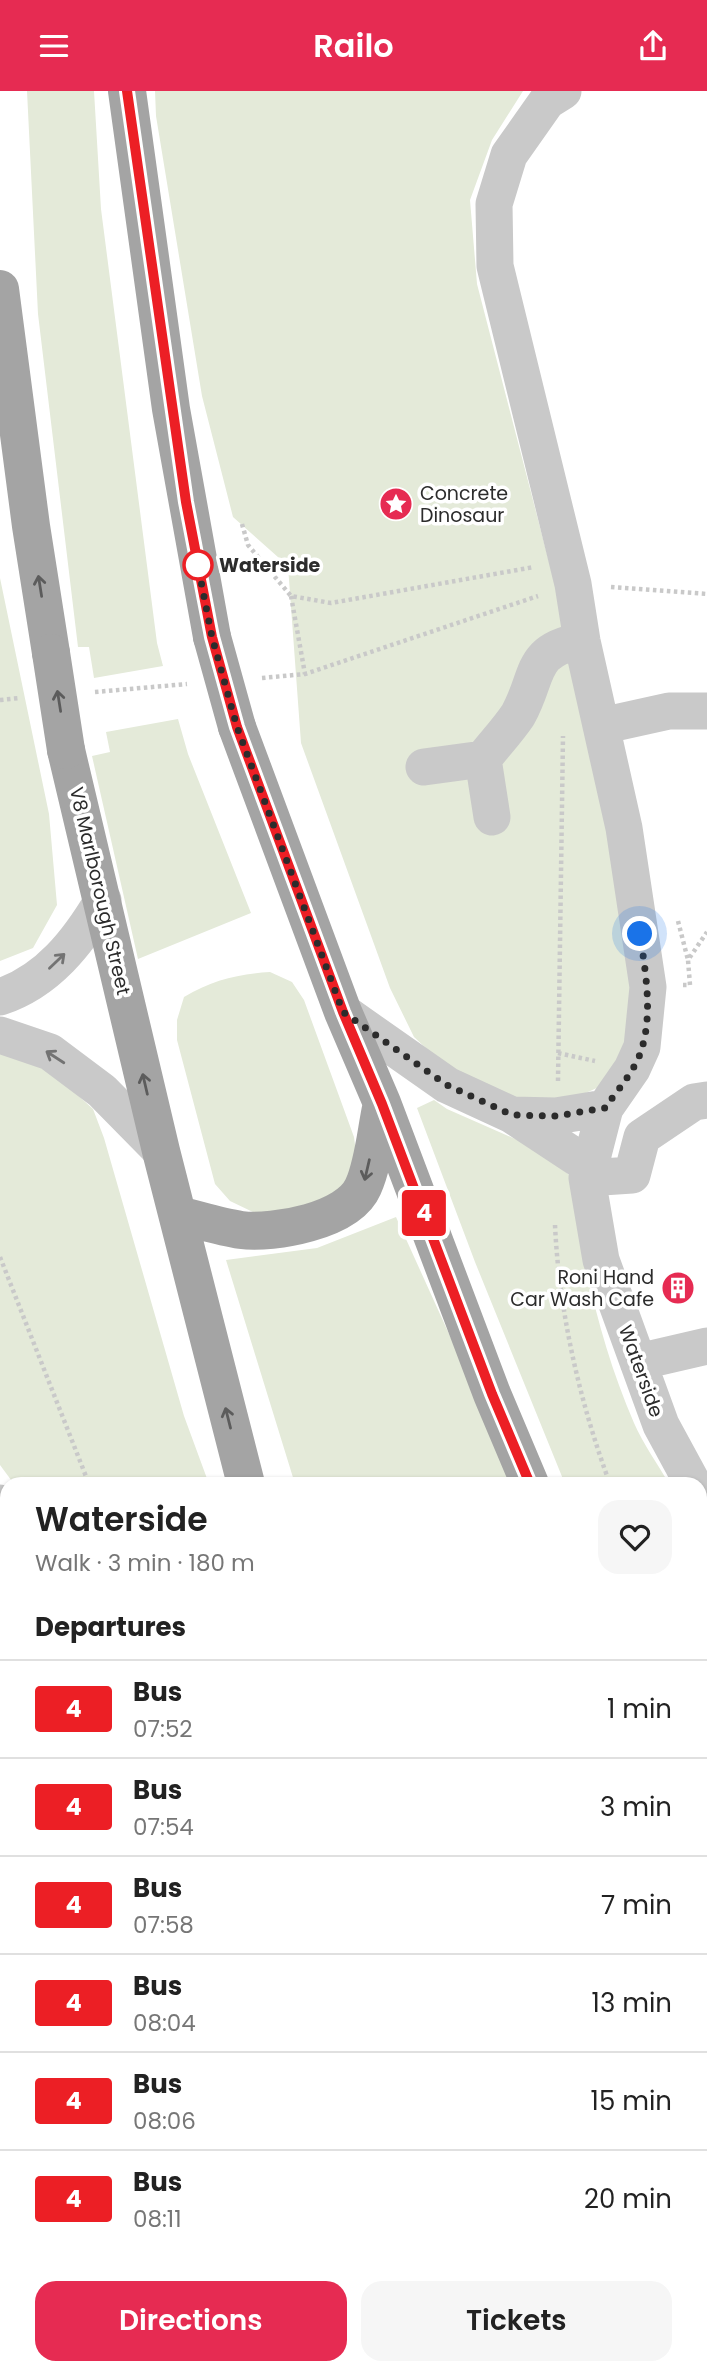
<!DOCTYPE html>
<meta charset="utf-8">
<style>
:root{--surface:#fff;--page:#f6f6f6;--text:#222;--muted:#767676;--line:#e0e0e0;--accent:#e62b52}
body{margin:0;font-family:Poppins,sans-serif;background:var(--page);color:var(--text);height:100vh;display:flex;flex-direction:column;font-size:26px;white-space:nowrap}
*{box-sizing:border-box;margin:0}
p{font-size:23px;color:var(--muted)}
.icon{flex:none;width:38px;height:38px;fill:none;stroke:currentColor;stroke-width:2;stroke-linecap:round;stroke-linejoin:round}
.map{position:relative;flex:1;overflow:hidden}
.panel{position:absolute;left:0px;top:1386px;width:707px;height:898px;display:flex;flex-direction:column;background:var(--surface);border-radius:21px 21px 0 0;box-shadow:0 2px 5px #0004}
.panel>*{flex:none}
.badge{padding:0 14px;border-radius:5px;font-size:24px;line-height:46px}
.you{position:absolute;width:35px;height:35px;margin:-18px;border:5px solid #fff;border-radius:50%;background:#1a73e8;box-shadow:0 0 0 10px #1a73e833}
.map>.badge{position:absolute;translate:-50% -50%;box-shadow:0 0 0 4px #fff}
h2{padding:0 35px;font-size:26px;line-height:63px}
.round{display:grid;place-items:center;flex:none;width:74px;height:74px;border-radius:21px;background:var(--page)}
.head{display:flex;align-items:center;justify-content:space-between;height:119px;padding:0 35px}
h1{font-size:33px;font-weight:600;line-height:52px}
.action{display:flex;gap:14px;margin-top:auto;padding:14px 35px}
.action a{flex:1;height:80px;border-radius:21px;background:var(--accent);color:#fff;font-size:28px;font-weight:600;line-height:80px;text-align:center}
.action a+a{background:var(--page);color:var(--text)}
ul{padding:0;list-style:none}
li{display:flex;align-items:center;gap:21px;height:98px;padding:0 35px;border-top:2px solid var(--line)}
li div{flex:1}
li b{display:block;font-size:26px}
li em{font-style:normal}
li .badge{min-width:77px;font-weight:700;text-align:center}
header{display:flex;justify-content:space-between;align-items:center;height:91px;padding:0 35px;background:var(--accent);color:#fff;font-size:32px;font-weight:600}
.map>svg:first-child{display:block}
.green{fill:#e4ead9}
.lines{fill:none;stroke-linecap:round;stroke-linejoin:round}
.path{stroke:#c9c9c9;stroke-width:4.5;stroke-dasharray:3.5 3.5;stroke-linecap:butt}
.minor{stroke:#c9c9c9;stroke-width:37}
.major{stroke:#a4a4a4;stroke-width:38}
.major-bridge{stroke:#a4a4a4;stroke-width:38}
.oneway{stroke:#5c5c5c}
.oneway2{stroke:#737373}
.line-casing{stroke:#fff;stroke-width:16}
.line{stroke:#ec1f25;stroke-width:10}
.walk{stroke:#2c2c2c;stroke-width:7;stroke-dasharray:0 12.6}
.stop-dot{fill:#fff;stroke:#ec1f25;stroke-width:3.5}
.labels{text-anchor:middle;dominant-baseline:central;stroke-width:7;stroke-linejoin:round;paint-order:stroke}
.poi-label{font-size:19px;fill:#2c2c2c;stroke:#fff;text-anchor:start}
.stop-label{font-size:19px;font-weight:bold;fill:#2c2c2c;stroke:#fff;text-anchor:start}
.street-label{font-size:19px;fill:#2c2c2c;stroke:#fff}
</style>
<header><svg class="icon" aria-label="menu" viewBox="0 0 24 24"><path d="M4 6h16M4 12h16M4 18h16"/></svg>Railo<svg class="icon" aria-label="share" viewBox="0 0 24 24"><path d="M12 15V3M7 8l5-5 5 5M5 13v7h14v-7"/></svg></header>
<div class="map">
<svg width="707" height="2283" viewBox="0 0 707 2283">
<rect width="100%" height="100%" fill="#fff"/>
<path class="green" d="M 27,0 L 94,0 L 101,118 L 157,552 L 163,575 L 94,587 L 89,556 L 78,556 L 38,223 Z
M 155,0 L 523,0 L 492,49 L 470,109 L 477,193 L 577,579 L 626,830 L 637,921 L 624,961 L 599,996 L 568,1010 L 505,1006 L 445,975 L 414,946 L 390,897 L 301,652 L 288,475 L 233,426 L 202,305 L 156,25 Z
M 0,487 L 49,723 L 57,814 L 33,857 L 0,870 Z
M 178,628 L 188,663 L 251,822 L 138,868 L 92,665 L 110,661 L 106,641 Z
M 270,881 L 292,891 L 304,909 L 354,1046 L 357,1069 L 346,1094 L 322,1116 L 255,1122 L 230,1110 L 215,1093 L 177,949 L 177,929 L 184,906 C 212,889 238,883 270,881 Z
M 0,956 L 50,979 L 93,1018 L 104,1047 L 184,1325 L 209,1393 L 14,1393 L 0,1374 Z
M 434,1009 L 447,1018 L 538,1058 L 574,1088 C 581,1172 601,1255 634,1332 C 643,1353 658,1373 669,1393 L 565,1393 L 475,1171 L 417,1017 Z
M 396,1126 L 517,1393 L 295,1393 L 226,1169 L 317,1157 Z
M 700,1436 L 707,1441 L 707,1633 L 700,1628 Z
M 700,1814 L 707,1830 L 707,2217 L 700,2206 Z
M 462,2277 L 693,2277 L 697,2283 L 458,2283 Z"/>
<g class="lines">
<path class="path" d="M 242,433 L 248,454 L 291,505 L 331,512 L 534,476
M 611,496 L 707,503
M 291,505 L 305,583
M 262,587 L 305,583 L 538,505
M 95,601 L 187,593
M 0,609 L 20,607
M 678,830 L 688,869
M 683,894 L 690,894 L 688,869 L 707,841
M 558,962 L 595,970
M 558,990 L 563,645
M 555,1134 C 559,1221 580,1312 610,1393
M 0,1166 L 89,1393
M 700,1562 L 707,1568
M 311,2283 L 315,2277"/>
<path class="minor" d="M 563,0 L 547,10 L 509,64 L 494,113 L 495,175 L 573,493 L 582,550 L 624,737 L 648,896 L 642,956 L 632,978 L 605,1017 L 587,1087 L 601,1169 L 661,1334 L 693,1393
M 601,635 L 669,620 L 707,620
M 424,676 L 483,668
M 492,726 L 483,668 C 494,654 508,639 518,624 C 540,585 528,559 582,550
M 0,906 C 48,890 78,851 103,809
M 343,921 L 447,994 L 512,1024 L 588,1074
M 0,944 L 50,961 L 102,1000 L 161,1060
M 512,1024 L 556,1025 L 605,1017
M 587,1087 L 632,1084 L 642,1046 L 694,1011 L 707,1009
M 638,1271 L 707,1255
M 0,1412 L 7,1421
M 700,1656 L 707,1660
M 0,1955 L 7,1950
M 109,2283 L 117,2277"/>
<path class="major" d="M 127,0 L 171,318 L 212,546
M 0,198 L 31,435 L 51,562
M 237,636 L 343,921 L 382,1012 L 492,1303 L 530,1393
M 66,659 L 161,1060 L 246,1393
M 178,1124 C 199,1129 220,1136 241,1139 C 274,1143 348,1130 363,1096 C 374,1072 376,1039 382,1012
M 700,1781 L 707,1797
M 700,2259 L 707,2269"/>
<path class="major-bridge" d="M 212,546 L 237,636
M 51,562 L 66,659"/>
</g>
<defs><path id="oneway-shaft" d="M-6 0H5M1.5-3L5.5 0L1.5 3" fill="none" stroke-width="1.6" stroke-linecap="round" stroke-linejoin="round" transform="scale(1.75)"/></defs>
<g class="oneway">
<use href="#oneway-shaft" transform="translate(40 495) rotate(-99)"/>
<use href="#oneway-shaft" transform="translate(59 610) rotate(-99)"/>
<use href="#oneway-shaft" transform="translate(145 993) rotate(-103)"/>
<use href="#oneway-shaft" transform="translate(367 1079) rotate(103)"/>
<use href="#oneway-shaft" transform="translate(228 1327) rotate(-104)"/>
</g>
<g class="oneway2">
<use href="#oneway-shaft" transform="translate(57 870) rotate(-44)"/>
<use href="#oneway-shaft" transform="translate(55 966) rotate(-147)"/>
</g>
<g class="lines">
<defs>
<path id="line" d="M 127,0 L 186,411 L 212,546 L 237,636 L 343,921 L 382,1013 L 492,1303 L 530,1393"/>
</defs>
<use href="#line" class="line-casing"/>
<use href="#line" class="line"/>
<path class="walk" d="M 198,474 L 196,465 L 212,546 L 237,636 L 343,921 L 447,994 L 512,1024 L 556,1025 L 605,1017 C 618,998 636,979 642,957 C 653,920 645,879 640,843"/>
</g>
<defs>
<symbol id="sight-disc" viewBox="-11 -11 22 22"><circle r="9.5" fill="#e62b52" stroke="#fff"/><path d="M0-6L1.8-2.2L6-1.7L2.9 1.2L3.7 5.4L0 3.3L-3.7 5.4L-2.9 1.2L-6-1.7L-1.8-2.2Z" fill="#fff"/></symbol>
<symbol id="building-disc" viewBox="-11 -11 22 22"><circle r="9.5" fill="#e62b52" stroke="#fff"/><path d="M-4-6H4V6H1V3H-1V6H-4ZM-2.5-4.3h1.7v1.8h-1.7ZM.8-4.3h1.7v1.8H.8ZM-2.5-1h1.7V.8h-1.7ZM.8-1h1.7V.8H.8Z" fill="#fff"/></symbol>
</defs>
<g fill-rule="evenodd">
<use href="#sight-disc" x="377" y="394" width="38" height="38"/>
<use href="#building-disc" x="659" y="1178" width="38" height="38"/>
</g>
<circle class="stop-dot" cx="198" cy="474" r="14"/>
<g class="labels">
<g class="poi-label">
<text x="420" y="402">Concrete<tspan x="420" dy="22">Dinosaur</tspan></text>
<text x="654" y="1186" text-anchor="end">Roni Hand<tspan x="654" dy="22">Car Wash Cafe</tspan></text>
</g>
<g class="stop-label">
<text x="219" y="474">Waterside</text>
</g>
<g class="street-label">
<text transform="translate(100 800) rotate(77)">V8 Marlborough Street</text>
<text transform="translate(641 1280) rotate(70)">Waterside</text>
</g>
</g>
</svg>
<div class="you" style="left:640px;top:843px"></div>
<b class="badge" style="left:424px;top:1122px;background:#ec1f25;color:#fff">4</b>
<section class="panel">
<div class="head"><div><h1>Waterside</h1><p>Walk · 3 min · 180 m</p></div><a class="round"><svg class="icon" aria-label="heart" viewBox="0 0 24 24"><path d="M12 20l-8-8c-3-5 5-10 8-4 3-6 11-1 8 4z"/></svg></a></div>
<h2>Departures</h2>
<ul>
<li><span class="badge" style="background:#ec1f25;color:#fff">4</span><div><b>Bus</b><p>07:52</p></div><em>1 min</em></li>
<li><span class="badge" style="background:#ec1f25;color:#fff">4</span><div><b>Bus</b><p>07:54</p></div><em>3 min</em></li>
<li><span class="badge" style="background:#ec1f25;color:#fff">4</span><div><b>Bus</b><p>07:58</p></div><em>7 min</em></li>
<li><span class="badge" style="background:#ec1f25;color:#fff">4</span><div><b>Bus</b><p>08:04</p></div><em>13 min</em></li>
<li><span class="badge" style="background:#ec1f25;color:#fff">4</span><div><b>Bus</b><p>08:06</p></div><em>15 min</em></li>
<li><span class="badge" style="background:#ec1f25;color:#fff">4</span><div><b>Bus</b><p>08:11</p></div><em>20 min</em></li>
</ul>
<div class="action"><a>Directions</a><a>Tickets</a></div>
</section>
</div>
